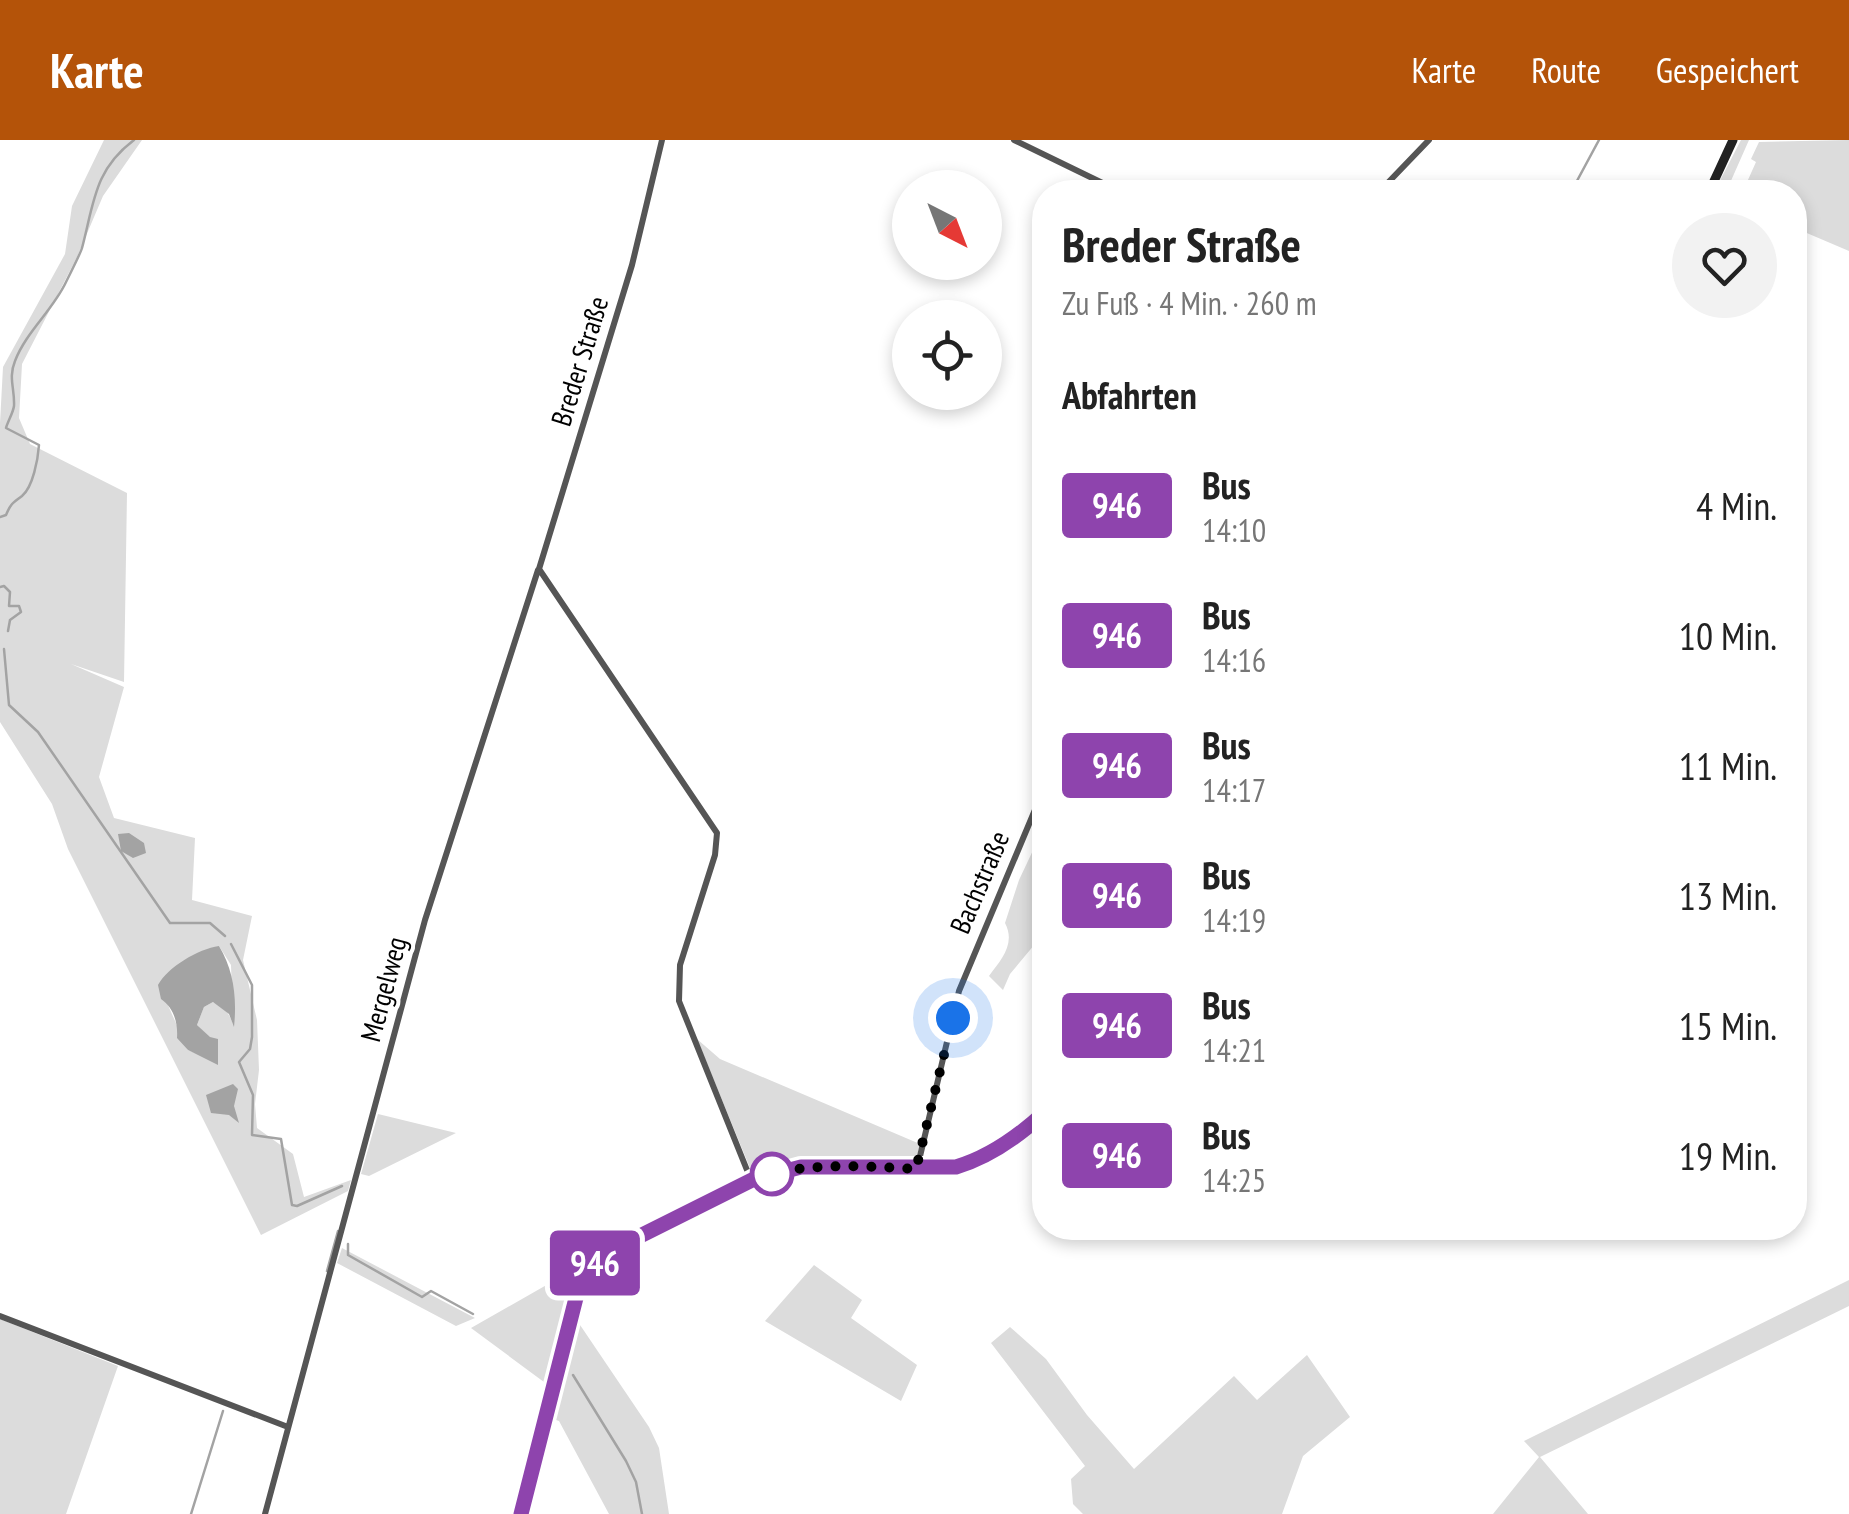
<!DOCTYPE html>
<html lang="de">
<meta charset="utf-8">
<style>
:root{--surface:#fff;--page:#f2f2f2;--text:#222;--muted:#767676;--accent:#b45309}
body{margin:0;font-family:"PT Sans Narrow",sans-serif;background:var(--page);color:var(--text);height:100vh;display:flex;flex-direction:column;font-size:38px;white-space:nowrap}
*{box-sizing:border-box;margin:0}
p{font-size:32px;color:var(--muted)}
.icon{flex:none;width:55px;height:55px;fill:none;stroke:currentColor;stroke-width:2;stroke-linecap:round;stroke-linejoin:round}
.map{position:relative;flex:1;overflow:hidden}
.panel{position:absolute;left:1032px;top:40px;width:775px;height:1060px;display:flex;flex-direction:column;background:var(--surface);border-radius:40px;box-shadow:0 5px 15px #0003}
.panel>*{flex:none}
.badge{padding:0 20px;border-radius:8px;font-size:35px;line-height:65px}
.needle{width:65px;rotate:138deg}
.controls{position:absolute;left:892px;top:30px;display:grid;gap:20px}
.controls a{display:grid;place-items:center;width:110px;height:110px;border-radius:50%;background:var(--surface);box-shadow:0 5px 15px #0003;font-size:50px}
.you{position:absolute;width:50px;height:50px;margin:-25px;border:8px solid #fff;border-radius:50%;background:#1a73e8;box-shadow:0 0 0 15px #1a73e833}
.map>.badge{position:absolute;translate:-50% -50%;box-shadow:0 0 0 5px #fff}
h2{padding:0 30px;font-size:38px;line-height:90px}
.round{display:grid;place-items:center;flex:none;width:105px;height:105px;border-radius:52px;background:var(--page)}
.head{display:flex;align-items:center;justify-content:space-between;height:170px;padding:0 30px}
h1{font-size:48px;font-weight:800;line-height:75px}
ul{padding:0;list-style:none}
li{display:flex;align-items:center;gap:30px;height:130px;padding:0 30px}
li div{flex:1}
li b{display:block;font-size:38px}
li em{font-style:normal}
li .badge{min-width:110px;font-weight:700;text-align:center}
header{display:flex;align-items:center;gap:60px;box-sizing:border-box;height:140px;padding:0 50px;background:var(--accent);color:#fff}
header strong{font-size:48px}
nav{display:flex;gap:55px;margin-inline-start:auto;font-size:35px}
.map>svg:first-child{display:block}
.green{fill:#dcdcdc;fill-rule:evenodd}
.water{fill:#a3a3a3}
.lines{fill:none;stroke-linecap:round;stroke-linejoin:round}
.stream{stroke:#a3a3a3;stroke-width:2.5}
.minor{stroke:#555;stroke-width:6}
.secondary{stroke:#222;stroke-width:9}
.line-casing{stroke:#fff;stroke-width:22}
.line{stroke:#8e44ad;stroke-width:15}
.walk{stroke:#000;stroke-width:10;stroke-dasharray:0 18}
.stop-dot{fill:#fff;stroke:#8e44ad;stroke-width:5}
.labels{text-anchor:middle;dominant-baseline:central;stroke-width:8;stroke-linejoin:round;paint-order:stroke}
.street-label{font-size:28px;fill:#000;stroke:#fff}
</style>
<header>
<strong>Karte</strong>
<nav><a>Karte</a><a>Route</a><a>Gespeichert</a></nav>
</header>
<div class="map">
<svg width="1849" height="1374" viewBox="0 0 1849 1374">
<rect width="100%" height="100%" fill="#fff"/>
<path class="green" d="M 104,0 L 142,0 L 103,56 L 77,117 L 22,224 L 19,278 L 30,304 L 127,353 L 124,542 L 71,524 L 124,547 L 99,637 L 114,678 L 195,698 L 192,760 L 252,776 L 243,820 L 257,880 L 259,930 L 255,964 L 257,988 L 293,1014 L 304,1057 L 351,1040 L 348,1051 L 261,1095 L 68,709 L 52,664 L 0,582 L 0,283 L 3,227 L 65,114 L 72,66 ZM 219,806 L 231,825 L 233,884 C 229,873 224,866 213,862 L 204,867 L 197,885 L 210,898 L 209,919 L 188,910 L 167,863 Z
M 1741,0 L 1749,0 L 1730,43 L 1743,51 L 1756,22 L 1751,19 L 1759,2 L 1849,0 L 1849,111 L 1795,88 L 1795,52 L 1714,52 Z
M 1045,685 L 1045,792 L 1010,834 L 1003,850 L 989,836 C 1001,820 1016,804 1005,783 L 1019,740 Z
M 697,899 L 720,919 L 920,1004 L 916,1021 L 910,1025 L 838,1021 L 763,1032 L 750,1028 Z
M 378,974 L 456,993 L 369,1036 L 361,1034 Z
M 342,1108 L 475,1178 L 456,1186 L 337,1123 Z
M 814,1125 L 862,1160 L 851,1178 L 917,1225 L 901,1261 L 765,1181 Z
M 585,1129 L 572,1158 L 548,1245 L 471,1188 L 550,1143 Z
M 1849,1140 L 1849,1166 L 1540,1317 L 1588,1374 L 1493,1374 L 1539,1317 L 1524,1301 Z
M 574,1176 L 649,1287 L 659,1308 L 669,1374 L 609,1374 L 559,1281 L 550,1278 Z
M 0,1179 L 118,1226 L 66,1374 L 0,1374 Z
M 1010,1187 L 1046,1219 L 1087,1275 L 1134,1329 L 1234,1236 L 1257,1260 L 1307,1215 L 1350,1277 L 1303,1316 L 1282,1374 L 1083,1374 L 1073,1364 L 1071,1339 L 1085,1326 L 991,1203 Z"/>
<path class="water" d="M 129,693 L 144,703 L 146,713 L 133,718 L 121,711 L 118,694 Z
M 219,806 C 234,831 237,858 234,887 L 229,874 L 213,862 L 204,867 L 197,885 L 210,897 L 218,899 L 218,925 L 188,910 L 177,898 C 178,883 174,868 161,859 L 158,845 C 168,827 198,809 219,806 Z
M 233,944 L 238,949 L 234,966 L 239,983 L 229,975 L 211,973 L 206,955 Z"/>
<g class="lines">
<path class="stream" d="M 1571,52 L 1599,0
M 0,377 L 6,375 C 11,363 13,363 22,356 C 33,347 38,319 39,305 L 6,288 C 8,281 13,273 14,266 C 15,249 8,238 15,221 C 26,192 53,170 66,142 C 69,136 81,112 82,108 C 94,63 94,30 134,0
M 0,447 L 4,446 L 10,452 L 9,466 L 19,466 L 21,472 L 10,480 L 8,491
M 4,509 L 9,565 L 38,592 L 170,783 L 210,783 L 225,796
M 231,804 L 252,845 L 252,897 L 250,909 L 239,922 L 253,955 L 252,995 L 281,999 L 292,1065 L 297,1066 L 342,1046
M 348,1104 L 348,1115 L 422,1157 L 431,1151 L 473,1174
M 327,1131 L 338,1091
M 573,1235 L 626,1321 L 636,1342 L 642,1374
M 191,1374 L 223,1271"/>
<path class="minor" d="M 662,0 L 632,125 L 539,429 L 717,693 L 715,715 L 680,825 L 679,861 L 751,1040
M 1014,0 L 1121,52
M 1379,52 L 1429,0
M 1037,660 L 1045,668
M 917,1029 L 959,851 L 1045,646
M 0,1176 L 288,1287
M 265,1374 L 425,780 L 538,430"/>
<path class="secondary" d="M 1709,52 L 1733,0
M 521,1374 L 576,1159 C 581,1143 586,1130 599,1119 C 622,1100 653,1088 680,1075 C 719,1056 756,1034 801,1027 C 851,1019 904,1037 954,1027 C 989,1020 1019,995 1045,972"/>
</g>
<g class="lines">
<defs>
<path id="line" d="M 521,1374 L 576,1158 L 586,1134 L 608,1112 L 752,1040 L 801,1027 L 956,1027 C 990,1017 1019,996 1045,972"/>
</defs>
<use href="#line" class="line-casing"/>
<use href="#line" class="line"/>
<path class="walk" d="M 772,1034 L 768,1034 C 819,1023 865,1026 916,1029 L 953,878"/>
</g>
<circle class="stop-dot" cx="772" cy="1034" r="20"/>
<g class="labels">
<g class="street-label">
<text transform="translate(579 221) rotate(-73)">Breder Straße</text>
<text transform="translate(979 742) rotate(-67)">Bachstraße</text>
<text transform="translate(383 849) rotate(-75)">Mergelweg</text>
</g>
</g>
</svg>
<div class="controls">
<a><svg class="needle" viewBox="-14 -14 28 28"><path d="M0-13l5 13h-10z" fill="#e53935"/><path d="M0 13l5-13h-10z" fill="#767676"/></svg></a>
<a><svg class="icon" aria-label="locate" viewBox="0 0 24 24"><circle cx="12" cy="12" r="6"/><path d="M12 2v4M12 18v4M2 12h4M18 12h4"/></svg></a>
</div>
<div class="you" style="left:953px;top:878px"></div>
<b class="badge" style="left:595px;top:1123px;background:#8e44ad;color:#fff">946</b>
<section class="panel">
<div class="head"><div><h1>Breder Straße</h1><p>Zu Fuß · 4 Min. · 260 m</p></div><a class="round"><svg class="icon" aria-label="heart" viewBox="0 0 24 24"><path d="M12 20l-8-8c-3-5 5-10 8-4 3-6 11-1 8 4z"/></svg></a></div>
<h2>Abfahrten</h2>
<ul>
<li><span class="badge" style="background:#8e44ad;color:#fff">946</span><div><b>Bus</b><p>14:10</p></div><em>4 Min.</em></li>
<li><span class="badge" style="background:#8e44ad;color:#fff">946</span><div><b>Bus</b><p>14:16</p></div><em>10 Min.</em></li>
<li><span class="badge" style="background:#8e44ad;color:#fff">946</span><div><b>Bus</b><p>14:17</p></div><em>11 Min.</em></li>
<li><span class="badge" style="background:#8e44ad;color:#fff">946</span><div><b>Bus</b><p>14:19</p></div><em>13 Min.</em></li>
<li><span class="badge" style="background:#8e44ad;color:#fff">946</span><div><b>Bus</b><p>14:21</p></div><em>15 Min.</em></li>
<li><span class="badge" style="background:#8e44ad;color:#fff">946</span><div><b>Bus</b><p>14:25</p></div><em>19 Min.</em></li>
</ul>
</section>
</div>
